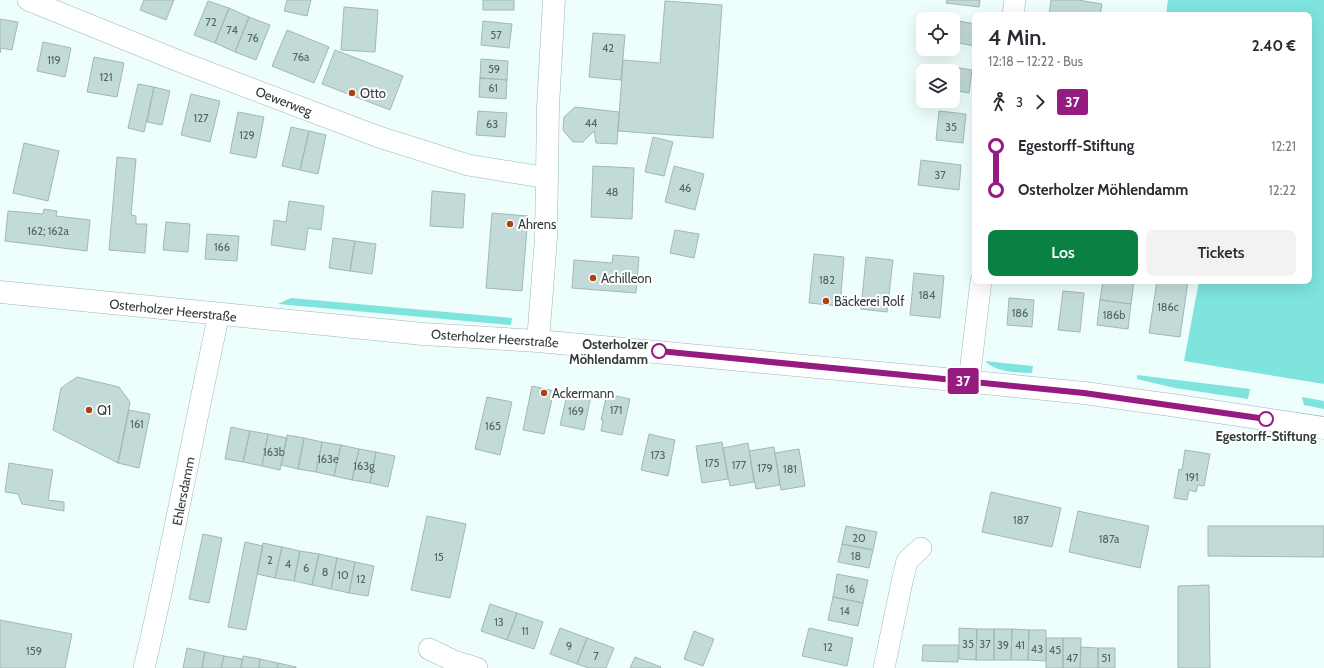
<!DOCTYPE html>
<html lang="de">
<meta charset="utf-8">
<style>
:root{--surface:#fff;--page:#f2f2f3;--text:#2b2b33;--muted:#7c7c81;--accent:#0b8043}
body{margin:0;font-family:Cabin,sans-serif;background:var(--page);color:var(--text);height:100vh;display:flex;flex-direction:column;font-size:15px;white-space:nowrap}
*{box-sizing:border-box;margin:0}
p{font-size:13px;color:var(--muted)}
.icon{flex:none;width:22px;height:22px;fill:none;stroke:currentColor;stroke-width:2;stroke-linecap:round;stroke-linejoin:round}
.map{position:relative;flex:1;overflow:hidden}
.panel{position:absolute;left:972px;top:12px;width:340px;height:272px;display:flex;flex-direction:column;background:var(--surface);border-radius:8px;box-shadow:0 4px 16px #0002}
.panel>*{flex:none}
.badge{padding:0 8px;border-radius:3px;font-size:14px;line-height:26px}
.controls{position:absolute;left:916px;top:12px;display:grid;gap:8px}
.controls a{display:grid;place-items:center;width:44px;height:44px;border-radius:8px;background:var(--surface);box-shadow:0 4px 16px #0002;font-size:20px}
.map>.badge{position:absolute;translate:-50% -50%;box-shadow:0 0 0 2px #fff}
.legs{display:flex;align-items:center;gap:6px;height:44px;padding:0 16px;font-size:13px}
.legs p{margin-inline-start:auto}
.headline{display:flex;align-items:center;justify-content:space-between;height:68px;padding:0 16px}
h1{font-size:22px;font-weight:600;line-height:30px}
.action{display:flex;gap:8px;margin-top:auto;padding:8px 16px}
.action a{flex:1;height:46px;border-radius:8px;background:var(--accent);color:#fff;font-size:16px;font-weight:600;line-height:46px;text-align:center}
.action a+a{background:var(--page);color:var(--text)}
ul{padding:0 16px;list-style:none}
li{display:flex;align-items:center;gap:14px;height:44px;font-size:15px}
li i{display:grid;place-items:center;width:6px;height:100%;margin:0 5px;background:currentColor}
li i::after{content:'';width:10px;height:10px;margin:-5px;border:3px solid;border-radius:50%;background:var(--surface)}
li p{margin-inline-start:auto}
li:first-child i{background:linear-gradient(#0000 50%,currentColor 0)}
li:last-child i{background:linear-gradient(currentColor 50%,#0000 0)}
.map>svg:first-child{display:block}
.green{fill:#7fe3de}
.building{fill:#c2dbd9;stroke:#a0b8b7}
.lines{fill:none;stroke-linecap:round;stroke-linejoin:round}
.minor-casing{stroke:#9db6b4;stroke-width:22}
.major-casing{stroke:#9db6b4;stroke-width:23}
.minor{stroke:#fff;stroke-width:21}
.major{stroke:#fff;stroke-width:22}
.line-1-casing{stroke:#fff;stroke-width:9}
.line-1{stroke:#951b81;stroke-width:6}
.poi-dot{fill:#a84415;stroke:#fff;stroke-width:1.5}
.stop-1-dot{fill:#fff;stroke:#951b81;stroke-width:2}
.labels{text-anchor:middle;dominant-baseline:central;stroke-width:4;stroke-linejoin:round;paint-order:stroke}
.number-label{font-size:11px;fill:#566462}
.poi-label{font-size:13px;fill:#323c3b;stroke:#fff;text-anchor:start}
.street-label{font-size:13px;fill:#323c3b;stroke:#fff}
.stop-label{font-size:13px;font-weight:bold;fill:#323c3b;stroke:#fff;text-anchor:end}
</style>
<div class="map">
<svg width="1324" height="668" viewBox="0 0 1324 668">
<rect width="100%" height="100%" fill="#eefefd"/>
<path class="green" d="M 1168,0 L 1324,0 L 1324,384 L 1184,361 L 1199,281 L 1309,281 L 1309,15 L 1166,15 Z
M 291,298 L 512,318 L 511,325 L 278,304 Z
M 985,361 L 1033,366 L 1032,373 C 1016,372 997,373 985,361 Z
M 1137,375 L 1250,389 L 1248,399 L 1175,388 L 1137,379 Z
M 1302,397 L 1324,401 L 1324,409 L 1304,405 Z"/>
<path class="building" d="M 144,0 L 174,0 L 166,20 L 140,10 Z
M 287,0 L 311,0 L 307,16 L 284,11 Z
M 483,0 L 514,0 L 514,10 L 483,10 Z
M 947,0 L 980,0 L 979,7 L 946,3 Z
M 1051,0 L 1078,0 L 1102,4 L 1100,15 L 1049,15 Z
M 208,1 L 229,8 L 215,43 L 194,35 Z
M 665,1 L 722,5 L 713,138 L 618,131 L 623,60 L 660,63 Z
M 344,7 L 378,10 L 375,52 L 341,50 Z
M 229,8 L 249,17 L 235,52 L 215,43 Z
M 249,17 L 270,25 L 256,60 L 235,52 Z
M 0,19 L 18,22 L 12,50 L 1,48 L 0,53 Z
M 953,20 L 975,24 L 975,46 L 953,42 Z
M 483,21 L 512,24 L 509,48 L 481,45 Z
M 287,30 L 329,47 L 314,83 L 272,66 Z
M 593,33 L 625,35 L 621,80 L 589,77 Z
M 43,42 L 71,48 L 65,77 L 37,71 Z
M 335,50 L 403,76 L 390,110 L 322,84 Z
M 94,57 L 124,63 L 117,97 L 87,92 Z
M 481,59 L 508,61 L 507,80 L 480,78 Z
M 947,66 L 972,70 L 969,93 L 953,90 L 953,71 L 947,71 Z
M 480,78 L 507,80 L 506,99 L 479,97 Z
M 138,84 L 154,87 L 144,132 L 128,128 Z
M 154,87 L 170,91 L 162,125 L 147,122 Z
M 191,94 L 220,101 L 210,142 L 181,135 Z
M 575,107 L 619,112 L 617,144 L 596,143 L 594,131 L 583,142 L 573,142 L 563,130 L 564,117 Z
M 478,111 L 507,113 L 505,137 L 476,135 Z
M 939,111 L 966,114 L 963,143 L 936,140 Z
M 238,112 L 264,117 L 256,158 L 230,153 Z
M 291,127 L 309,131 L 300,170 L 282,166 Z
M 309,131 L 326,135 L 318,174 L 300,170 Z
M 653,137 L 673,142 L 664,176 L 645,172 Z
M 24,143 L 59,151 L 48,201 L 13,193 Z
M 117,157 L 136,159 L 131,215 L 136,216 L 136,224 L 147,224 L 145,253 L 109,250 Z
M 921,160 L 961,165 L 959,190 L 918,185 Z
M 593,166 L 634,168 L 632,219 L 591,217 Z
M 674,166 L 704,174 L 695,210 L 665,202 Z
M 432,191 L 465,194 L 463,228 L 430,226 Z
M 289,201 L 324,206 L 321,230 L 308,228 L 305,250 L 271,245 L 274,220 L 286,222 Z
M 44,209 L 57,211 L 56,216 L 90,220 L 87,251 L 5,241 L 8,211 L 43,214 Z
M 492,213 L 528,216 L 522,291 L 486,288 Z
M 166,222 L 190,224 L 188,252 L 163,250 Z
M 675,230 L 699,234 L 694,258 L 670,253 Z
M 207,234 L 239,236 L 237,261 L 205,259 Z
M 333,238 L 355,241 L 350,271 L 329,268 Z
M 355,241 L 376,244 L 372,274 L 350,271 Z
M 814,254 L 844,257 L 840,306 L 809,303 Z
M 613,255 L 639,257 L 636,293 L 572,288 L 574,260 L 612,263 Z
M 866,257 L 893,260 L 887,312 L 861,309 Z
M 914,273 L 944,276 L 940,318 L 910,315 Z
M 1103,281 L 1134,281 L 1131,304 L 1100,300 Z
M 1157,281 L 1188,281 L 1180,337 L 1149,333 Z
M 1063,291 L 1084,293 L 1080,332 L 1058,330 Z
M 1009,298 L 1034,300 L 1032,327 L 1007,325 Z
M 1100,300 L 1131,304 L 1128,329 L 1097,325 Z
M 77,377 L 119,387 L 130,402 L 118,463 L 53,430 L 61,388 Z
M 532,386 L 554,391 L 544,434 L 523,430 Z
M 568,391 L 591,396 L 584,430 L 560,425 Z
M 607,394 L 630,399 L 622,435 L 601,431 L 603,420 L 601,420 Z
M 487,397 L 512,402 L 500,455 L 475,449 Z
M 129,410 L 150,414 L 139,468 L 118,463 Z
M 231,427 L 250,431 L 243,462 L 225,459 Z
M 250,431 L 268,434 L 262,466 L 243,462 Z
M 268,434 L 287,438 L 280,470 L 262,466 Z
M 649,434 L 675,440 L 668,476 L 641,470 Z
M 287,435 L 304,438 L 298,469 L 281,465 Z
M 304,438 L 322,442 L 316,472 L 298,469 Z
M 322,442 L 341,445 L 334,476 L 316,472 Z
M 722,442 L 728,479 L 702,483 L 696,446 Z
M 748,443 L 754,482 L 730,486 L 723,448 Z
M 341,445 L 359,449 L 352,480 L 334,476 Z
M 774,447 L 780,485 L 756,489 L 749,451 Z
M 359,449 L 376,452 L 370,483 L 352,480 Z
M 799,449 L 805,486 L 781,490 L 775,453 Z
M 1185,450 L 1210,454 L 1204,486 L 1198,485 L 1196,492 L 1189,490 L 1187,500 L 1174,498 L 1179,469 L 1182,470 Z
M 376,452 L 395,456 L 388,487 L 370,483 Z
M 9,463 L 53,470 L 48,500 L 64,502 L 64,511 L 22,504 L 18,494 L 5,492 Z
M 991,492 L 1061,508 L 1052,547 L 982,532 Z
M 1078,511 L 1149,526 L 1140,568 L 1069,552 Z
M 427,516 L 466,524 L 450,598 L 411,590 Z
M 846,526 L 877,532 L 873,550 L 842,544 Z
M 1208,526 L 1324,526 L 1324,557 L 1208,556 Z
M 203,534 L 222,538 L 209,603 L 189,599 Z
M 245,542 L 263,546 L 246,630 L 228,627 Z
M 263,543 L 282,547 L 275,578 L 257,574 Z
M 842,544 L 873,550 L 869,568 L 838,562 Z
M 282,547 L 300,551 L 294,581 L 275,578 Z
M 300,551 L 319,554 L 312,585 L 294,581 Z
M 319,554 L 337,558 L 331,589 L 312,585 Z
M 337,558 L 355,562 L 349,593 L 331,589 Z
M 355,562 L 374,566 L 368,596 L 349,593 Z
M 837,574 L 868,580 L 863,603 L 833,597 Z
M 1209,585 L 1210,668 L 1178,668 L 1178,586 Z
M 833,597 L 863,603 L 858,626 L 828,620 Z
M 490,604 L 517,613 L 507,640 L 481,631 Z
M 517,613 L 543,622 L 534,649 L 507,640 Z
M 0,620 L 72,634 L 65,668 L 0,668 Z
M 560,628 L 587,638 L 577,664 L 550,654 Z
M 809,628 L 853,638 L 847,666 L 802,656 Z
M 959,628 L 977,629 L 976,660 L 959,659 Z
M 977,629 L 994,629 L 994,660 L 976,660 Z
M 994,629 L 1012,629 L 1011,660 L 994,660 Z
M 1012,629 L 1029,630 L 1028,660 L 1011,660 Z
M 1029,630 L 1046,630 L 1046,661 L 1028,660 Z
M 694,631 L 714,639 L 703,666 L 684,659 Z
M 587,638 L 614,648 L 606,668 L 589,668 L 577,664 Z
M 1046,638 L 1063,638 L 1063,668 L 1046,668 Z
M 1063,638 L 1081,638 L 1080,668 L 1063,668 Z
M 923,645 L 958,645 L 958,662 L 922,661 Z
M 1081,647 L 1098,648 L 1098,668 L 1080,668 Z
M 187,648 L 205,652 L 202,668 L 183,668 Z
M 1098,648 L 1115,648 L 1115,668 L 1098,668 Z
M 205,652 L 224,656 L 221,668 L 202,668 Z
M 224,656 L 242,659 L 241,668 L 221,668 Z
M 243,656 L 260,659 L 259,668 L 241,668 Z
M 635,657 L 661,667 L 660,668 L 630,668 Z
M 260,659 L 278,663 L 277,668 L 259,668 Z
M 278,663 L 296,667 L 296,668 L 277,668 Z"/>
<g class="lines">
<defs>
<path id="minor" d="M 28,0 L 181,62 L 379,137 L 468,165 L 548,178
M 1013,15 L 1015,0
M 969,381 L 981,281
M 429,649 L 454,661 L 477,668
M 144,668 C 172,551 193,432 219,314
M 884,668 L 902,582 L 907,561 L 921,548"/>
<path id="major" d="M 0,292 L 423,334 L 538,341 L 934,378 L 1084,393 L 1178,406 L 1324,428
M 538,341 L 546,238 L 548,107 L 554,0"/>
</defs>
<use href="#minor" class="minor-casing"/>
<use href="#major" class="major-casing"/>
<use href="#minor" class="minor"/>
<use href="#major" class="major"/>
</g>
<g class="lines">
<defs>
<path id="line-1" d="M 659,351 L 934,378 L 1084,393 L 1266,419"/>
</defs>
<use href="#line-1" class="line-1-casing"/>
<use href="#line-1" class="line-1"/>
</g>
<g class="poi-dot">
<circle cx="352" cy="93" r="4"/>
<circle cx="510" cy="224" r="4"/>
<circle cx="593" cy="278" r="4"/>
<circle cx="826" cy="301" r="4"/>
<circle cx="544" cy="393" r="4"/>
<circle cx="89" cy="410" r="4"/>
</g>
<g class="stop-1-dot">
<circle cx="659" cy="351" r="7"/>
<circle cx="1266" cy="419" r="7"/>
</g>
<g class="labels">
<g class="number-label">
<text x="211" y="22">72</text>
<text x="232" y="30">74</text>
<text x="496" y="35">57</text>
<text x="253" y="38">76</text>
<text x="608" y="48">42</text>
<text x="301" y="57">76a</text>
<text x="54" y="60">119</text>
<text x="494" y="69">59</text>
<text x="106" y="77">121</text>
<text x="493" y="88">61</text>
<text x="201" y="118">127</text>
<text x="591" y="123">44</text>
<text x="492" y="124">63</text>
<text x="951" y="127">35</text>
<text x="247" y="135">129</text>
<text x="940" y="175">37</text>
<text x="685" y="188">46</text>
<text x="612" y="192">48</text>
<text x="48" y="231">162; 162a</text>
<text x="222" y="247">166</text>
<text x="827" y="280">182</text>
<text x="927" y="295">184</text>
<text x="1168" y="307">186c</text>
<text x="1020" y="313">186</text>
<text x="1114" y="315">186b</text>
<text x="616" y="410">171</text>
<text x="576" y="411">169</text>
<text x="137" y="424">161</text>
<text x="493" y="426">165</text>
<text x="274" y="452">163b</text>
<text x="658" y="455">173</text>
<text x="328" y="459">163e</text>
<text x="712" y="463">175</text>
<text x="739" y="465">177</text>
<text x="364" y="466">163g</text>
<text x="765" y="468">179</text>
<text x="790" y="469">181</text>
<text x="1192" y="477">191</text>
<text x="1021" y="520">187</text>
<text x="859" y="538">20</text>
<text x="1109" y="539">187a</text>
<text x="856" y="556">18</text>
<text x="439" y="557">15</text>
<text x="270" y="560">2</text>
<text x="288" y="564">4</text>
<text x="306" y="568">6</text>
<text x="325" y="572">8</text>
<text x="343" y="575">10</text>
<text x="361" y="579">12</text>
<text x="850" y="589">16</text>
<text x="845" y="611">14</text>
<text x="499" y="622">13</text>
<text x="525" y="631">11</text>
<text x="968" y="644">35</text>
<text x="985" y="644">37</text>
<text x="1003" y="645">39</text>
<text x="1020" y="645">41</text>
<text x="569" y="646">9</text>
<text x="828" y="647">12</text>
<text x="1037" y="649">43</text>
<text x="1055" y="650">45</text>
<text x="34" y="651">159</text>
<text x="596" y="656">7</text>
<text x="1072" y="658">47</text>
<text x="1106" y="658">51</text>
</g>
<g class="poi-label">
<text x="360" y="93">Otto</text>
<text x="518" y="224">Ahrens</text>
<text x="601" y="278">Achilleon</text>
<text x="834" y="301">Bäckerei Rolf</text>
<text x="552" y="393">Ackermann</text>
<text x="97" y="410">Q1</text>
</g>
<g class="street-label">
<text transform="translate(284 101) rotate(21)">Oewerweg</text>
<text transform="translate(173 310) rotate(6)">Osterholzer Heerstraße</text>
<text transform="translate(495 338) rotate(4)">Osterholzer Heerstraße</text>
<text transform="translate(183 491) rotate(-79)">Ehlersdamm</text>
</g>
<g class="stop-label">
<text x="648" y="344">Osterholzer<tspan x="648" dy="15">Möhlendamm</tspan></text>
<text x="1266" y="436" text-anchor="middle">Egestorff-Stiftung</text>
</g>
</g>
</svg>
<div class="controls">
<a><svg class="icon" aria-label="locate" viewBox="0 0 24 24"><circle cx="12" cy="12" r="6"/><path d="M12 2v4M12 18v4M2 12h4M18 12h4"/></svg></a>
<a><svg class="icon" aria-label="layers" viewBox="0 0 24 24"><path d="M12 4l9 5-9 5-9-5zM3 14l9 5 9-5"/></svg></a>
</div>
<b class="badge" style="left:963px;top:381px;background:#951b81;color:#fff">37</b>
<section class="panel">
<div class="headline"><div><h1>4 Min.</h1><p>12:18 – 12:22 · Bus</p></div><b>2.40 €</b></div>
<div class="legs"><svg class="icon" aria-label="walk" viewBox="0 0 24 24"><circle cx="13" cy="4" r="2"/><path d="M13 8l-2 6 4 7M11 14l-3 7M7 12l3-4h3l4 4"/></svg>3<svg class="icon" aria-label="forward" viewBox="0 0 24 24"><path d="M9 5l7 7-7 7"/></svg><b class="badge" style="background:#951b81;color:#fff">37</b></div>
<ul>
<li><i style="color:#951b81"></i><b>Egestorff-Stiftung</b><p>12:21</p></li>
<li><i style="color:#951b81"></i><b>Osterholzer Möhlendamm</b><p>12:22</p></li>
</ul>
<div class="action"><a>Los</a><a>Tickets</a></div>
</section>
</div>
